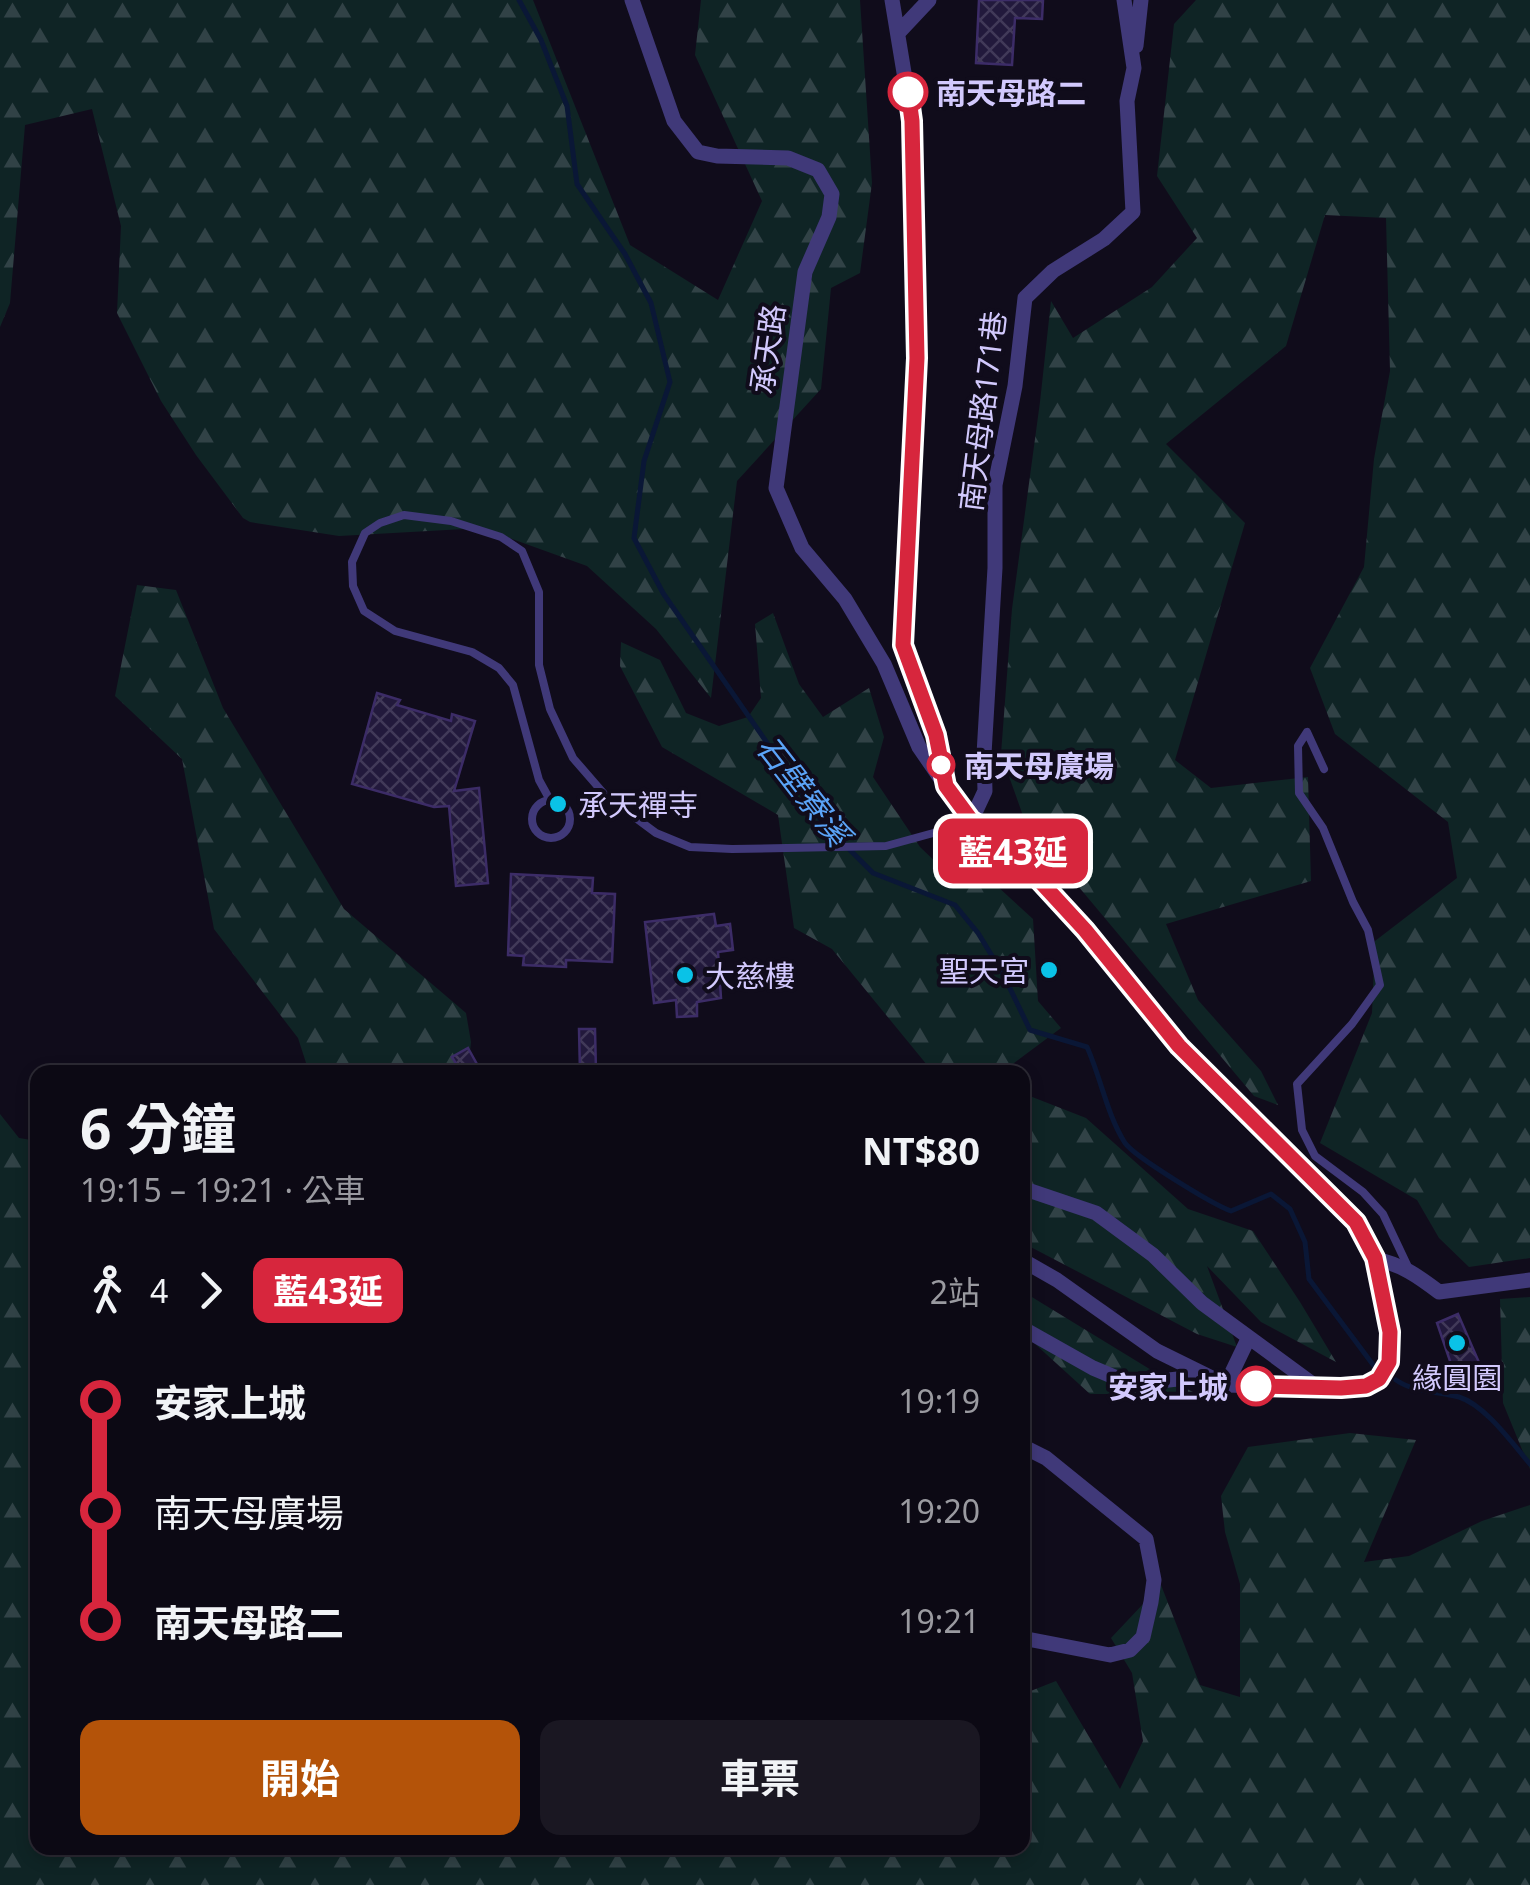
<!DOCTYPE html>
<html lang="zh-TW">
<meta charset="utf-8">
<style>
:root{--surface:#0c0914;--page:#1a1722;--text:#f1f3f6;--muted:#9a9aa0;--line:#2c2a34;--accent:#b45309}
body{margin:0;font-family:"Noto Sans","Noto Sans TC",sans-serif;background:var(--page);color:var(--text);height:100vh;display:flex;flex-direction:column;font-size:38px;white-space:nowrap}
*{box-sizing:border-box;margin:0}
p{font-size:32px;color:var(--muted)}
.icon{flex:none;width:55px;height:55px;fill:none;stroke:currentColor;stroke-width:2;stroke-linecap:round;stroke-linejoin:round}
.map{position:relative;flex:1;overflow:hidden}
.details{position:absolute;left:30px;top:1065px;width:1000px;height:790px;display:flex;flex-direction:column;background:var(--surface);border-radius:20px;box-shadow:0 5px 15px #0003,0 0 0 2px var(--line)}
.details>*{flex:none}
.badge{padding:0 20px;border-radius:15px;font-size:35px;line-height:65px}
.map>.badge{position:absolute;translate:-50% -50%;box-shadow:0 0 0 5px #fff}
.legs{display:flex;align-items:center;gap:15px;height:110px;padding:0 50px;font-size:32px}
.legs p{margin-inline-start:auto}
.overview{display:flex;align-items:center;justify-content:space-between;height:170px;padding:0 50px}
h1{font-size:55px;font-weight:700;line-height:75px}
.button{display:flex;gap:20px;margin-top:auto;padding:20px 50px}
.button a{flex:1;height:115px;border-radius:20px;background:var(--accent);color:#fff;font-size:40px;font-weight:700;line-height:115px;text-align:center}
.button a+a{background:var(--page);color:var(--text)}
ul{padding:0 50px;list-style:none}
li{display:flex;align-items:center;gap:35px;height:110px;font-size:38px}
li i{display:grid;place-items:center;width:15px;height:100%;margin:0 12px;background:currentColor}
li i::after{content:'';width:25px;height:25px;margin:-12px;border:8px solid;border-radius:50%;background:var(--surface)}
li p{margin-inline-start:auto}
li:first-child i{background:linear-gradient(#0000 50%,currentColor 0)}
li:last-child i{background:linear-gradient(currentColor 50%,#0000 0)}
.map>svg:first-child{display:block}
.forest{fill:url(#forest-firs)}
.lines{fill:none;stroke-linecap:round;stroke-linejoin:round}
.stream{stroke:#0a1736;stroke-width:5}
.building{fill:url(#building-cross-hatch);stroke:#3c2c67;stroke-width:2.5}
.lane{stroke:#403979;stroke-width:8}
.street{stroke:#403979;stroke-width:15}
.line-1-casing{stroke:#fff;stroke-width:22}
.line-1{stroke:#d7263d;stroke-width:15}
.stop-1-dot{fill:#fff;stroke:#d7263d;stroke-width:5}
.poi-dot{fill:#0ac2e7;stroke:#100c1b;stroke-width:4}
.labels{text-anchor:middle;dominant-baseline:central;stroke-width:8;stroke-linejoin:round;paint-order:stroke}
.stop-label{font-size:30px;font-weight:bold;fill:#d2c9fd;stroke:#100c1b;text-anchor:start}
.street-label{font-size:30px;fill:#d2c9fd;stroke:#100c1b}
.poi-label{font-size:30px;fill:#d2c9fd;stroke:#100c1b;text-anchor:start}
.water-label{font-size:32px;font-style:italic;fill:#5ba4f8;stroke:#100c1b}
</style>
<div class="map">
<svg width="1530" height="1885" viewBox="0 0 1530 1885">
<defs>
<pattern id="forest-firs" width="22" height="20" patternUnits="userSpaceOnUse" patternTransform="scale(2.5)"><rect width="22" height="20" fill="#0f2425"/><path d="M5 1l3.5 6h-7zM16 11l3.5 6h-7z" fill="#314246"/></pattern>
<pattern id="building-cross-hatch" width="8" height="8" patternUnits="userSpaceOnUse" patternTransform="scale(2.5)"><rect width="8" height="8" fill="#22193c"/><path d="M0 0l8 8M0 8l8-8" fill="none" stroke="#413959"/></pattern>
</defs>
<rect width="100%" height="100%" fill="#100c1b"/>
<path class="forest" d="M 0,0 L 533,0 L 630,245 L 718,300 L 762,201 L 695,55 L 701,0 L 860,0 L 872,183 L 860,273 L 831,288 L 821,389 L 737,481 L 711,698 L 656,629 L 587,566 L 482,528 L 339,536 L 250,522 L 243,518 L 196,455 L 161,401 L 117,313 L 121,226 L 92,109 L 25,125 L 10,303 L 0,327 Z
M 1196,0 L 1530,0 L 1530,1258 L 1469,1267 L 1439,1238 L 1417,1200 L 1320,1143 L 1372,1013 L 1375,941 L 1457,878 L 1448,822 L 1335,734 L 1310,668 L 1364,567 L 1374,459 L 1390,371 L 1386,218 L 1325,215 L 1286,346 L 1166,444 L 1245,523 L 1175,760 L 1211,788 L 1308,777 L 1311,881 L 1166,924 L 1198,1000 L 1261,1071 L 1278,1105 L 1254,1096 L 1026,824 L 1001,754 L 1012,609 L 1040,402 L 1051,301 L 1073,338 L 1152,287 L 1197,238 L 1157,176 L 1174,24 Z
M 137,585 L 176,590 L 223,708 L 344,909 L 466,1013 L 471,1042 L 468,1072 L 309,1072 L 298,1038 L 214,929 L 182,759 L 115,696 Z
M 773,613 L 799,684 L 823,717 L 869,688 L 884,737 L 873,777 L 920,847 L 944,870 L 973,864 L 1033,919 L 1038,1001 L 1061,1028 L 1002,1072 L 932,1071 L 832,949 L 794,928 L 778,815 L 662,747 L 620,666 L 621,642 L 660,660 L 686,713 L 719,726 L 748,717 L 761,698 L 755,624 Z
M 1022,1093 L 1086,1118 L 1188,1209 L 1253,1231 L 1300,1302 L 1336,1362 L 1261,1322 L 1207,1266 L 1237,1347 L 1197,1334 L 1023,1243 Z
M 0,1114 L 19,1138 L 37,1141 L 38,1848 L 1022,1848 L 1023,1694 L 1056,1681 L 1120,1789 L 1143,1741 L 1132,1673 L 1111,1638 L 1161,1585 L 1200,1685 L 1240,1697 L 1240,1584 L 1225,1532 L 1221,1496 L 1248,1447 L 1350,1433 L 1416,1440 L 1364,1562 L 1409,1556 L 1482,1521 L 1530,1505 L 1530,1885 L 0,1885 Z
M 1022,1291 L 1161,1376 L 1197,1394 L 1090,1394 L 1023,1333 Z
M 1530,1297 L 1530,1469 L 1503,1403 L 1500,1299 Z"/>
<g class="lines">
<path class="stream" d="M 519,0 L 541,40 L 567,106 L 577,184 L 625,254 L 651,303 L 670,382 L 644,461 L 634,538 L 663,593 L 822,822 L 873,873 L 955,905 L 978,933 L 1003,974 L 1030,1030 L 1087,1047 C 1101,1078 1107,1115 1125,1143 C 1135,1157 1212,1204 1231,1211 L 1271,1194 L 1290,1209 L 1305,1242 L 1309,1279 L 1374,1366
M 1396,1380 C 1415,1393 1437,1391 1459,1397 C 1485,1405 1512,1443 1530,1464"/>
</g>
<path class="building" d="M 979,0 L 1043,0 L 1042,19 L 1015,18 L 1012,65 L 976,63 Z
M 377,693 L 400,700 L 397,705 L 451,721 L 452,714 L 475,721 L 454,791 L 479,788 L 488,883 L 456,886 L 449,806 L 434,807 L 352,784 Z
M 511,874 L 593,878 L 592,893 L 615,894 L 612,962 L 566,960 L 566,967 L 523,965 L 524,956 L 508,955 Z
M 714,914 L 716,926 L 730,924 L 733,950 L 718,952 L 721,998 L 697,1002 L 697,1016 L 677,1017 L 676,1000 L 654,1003 L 645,922 Z
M 579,1029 L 595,1029 L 596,1072 L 580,1072 Z
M 468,1048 L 478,1066 L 467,1072 L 461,1072 L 452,1057 Z
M 1458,1314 L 1481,1367 L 1466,1373 L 1451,1364 L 1437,1323 Z"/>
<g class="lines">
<path class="lane" d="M 1324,769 L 1307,732 L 1298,746 L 1299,793 L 1323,828 L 1353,902 L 1368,930 L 1380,985 L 1352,1024 L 1297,1084 L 1302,1130 L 1315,1156 L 1363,1192 L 1383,1214 L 1409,1269
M 550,800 L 539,780 L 513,685 L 499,668 L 472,652 L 395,631 L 364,611 L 353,586 L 352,562 L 365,533 L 380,523 L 404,515 L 451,521 L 501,537 L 522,551 L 539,592 L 539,665 L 550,709 L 573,758 L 606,796 L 656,833 L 690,847 L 732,849 L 886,846 L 937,832 L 971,821
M532 819a19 19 0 1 1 38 0a19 19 0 1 1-38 0Z"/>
<path class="street" d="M 632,0 L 674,121 L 698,152 L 717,156 L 788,158 L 818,170 L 832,194 L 829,217 L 805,272 L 776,488 L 802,548 L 845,599 L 884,664 L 919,747 L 941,779
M 892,0 L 912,121 L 917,358 L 903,645 L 935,735 L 946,786 L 971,821 L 1003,841 L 1085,930 L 1179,1046 L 1356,1222 L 1375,1259 L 1391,1333 L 1389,1362 L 1379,1379 L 1367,1386 L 1341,1388 L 1226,1385 L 1157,1351 L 1057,1280 L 1022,1260
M 898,33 L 929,0
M 1136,46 L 1141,0
M 971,821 L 985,791 L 984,754 L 995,568 L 995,485 L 1015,386 L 1025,298 L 1053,271 L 1104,239 L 1133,212 L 1127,101 L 1134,68 L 1124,0
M 1022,1188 L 1096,1213 L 1153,1255 L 1202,1303 L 1318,1388
M 1375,1259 C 1401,1264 1418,1276 1439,1292 L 1530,1280
M 1022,1328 L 1093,1368 L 1131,1384 L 1206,1376
M 1226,1385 L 1248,1339
M 1022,1446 L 1046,1458 L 1146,1539 L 1154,1580 L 1151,1602 L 1143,1637 L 1130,1650 L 1110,1655 L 1022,1638"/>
</g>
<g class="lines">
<defs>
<path id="line-1" d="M 908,92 L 912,121 L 917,358 L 903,645 L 936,735 L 946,786 L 971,820 L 1003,841 L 1085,930 L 1179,1046 L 1356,1222 L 1375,1258 L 1390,1332 L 1389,1362 L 1379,1379 L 1366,1386 L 1341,1388 L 1256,1386"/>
</defs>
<use href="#line-1" class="line-1-casing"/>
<use href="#line-1" class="line-1"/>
</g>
<g class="stop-1-dot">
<circle cx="908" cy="92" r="18"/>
<circle cx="941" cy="765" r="12"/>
<circle cx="1256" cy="1386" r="18"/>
</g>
<g class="poi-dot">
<circle cx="558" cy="804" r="10"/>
<circle cx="1049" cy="970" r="10"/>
<circle cx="685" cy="975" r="10"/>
<circle cx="1457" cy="1343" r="10"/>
</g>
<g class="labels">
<g class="stop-label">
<text x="936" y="92">南天母路二</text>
<text x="964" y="765">南天母廣場</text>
<text x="1228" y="1386" text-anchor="end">安家上城</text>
</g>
<g class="street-label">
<text transform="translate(767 349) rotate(-82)">承天路</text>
<text transform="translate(982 411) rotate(-83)">南天母路171巷</text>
</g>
<g class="poi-label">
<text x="578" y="804">承天禪寺</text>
<text x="1029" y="970" text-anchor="end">聖天宮</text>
<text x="705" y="975">大慈樓</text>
<text x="1457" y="1377" text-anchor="middle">緣圓園</text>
</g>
<g class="water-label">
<text transform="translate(804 790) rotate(52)">石壁寮溪</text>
</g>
</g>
</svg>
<b class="badge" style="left:1013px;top:851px;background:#d7263d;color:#fff">藍43延</b>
<section class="details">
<div class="overview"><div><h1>6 分鐘</h1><p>19:15 – 19:21 · 公車</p></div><b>NT$80</b></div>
<div class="legs"><svg class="icon" aria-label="walk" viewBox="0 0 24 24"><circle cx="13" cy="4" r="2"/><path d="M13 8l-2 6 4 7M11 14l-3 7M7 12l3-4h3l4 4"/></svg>4<svg class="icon" aria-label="forward" viewBox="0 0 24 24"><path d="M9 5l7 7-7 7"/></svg><b class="badge" style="background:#d7263d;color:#fff">藍43延</b><p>2站</p></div>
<ul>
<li><i style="color:#d7263d"></i><b>安家上城</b><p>19:19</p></li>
<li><i style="color:#d7263d"></i><span>南天母廣場</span><p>19:20</p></li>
<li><i style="color:#d7263d"></i><b>南天母路二</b><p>19:21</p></li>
</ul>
<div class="button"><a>開始</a><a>車票</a></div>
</section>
</div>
